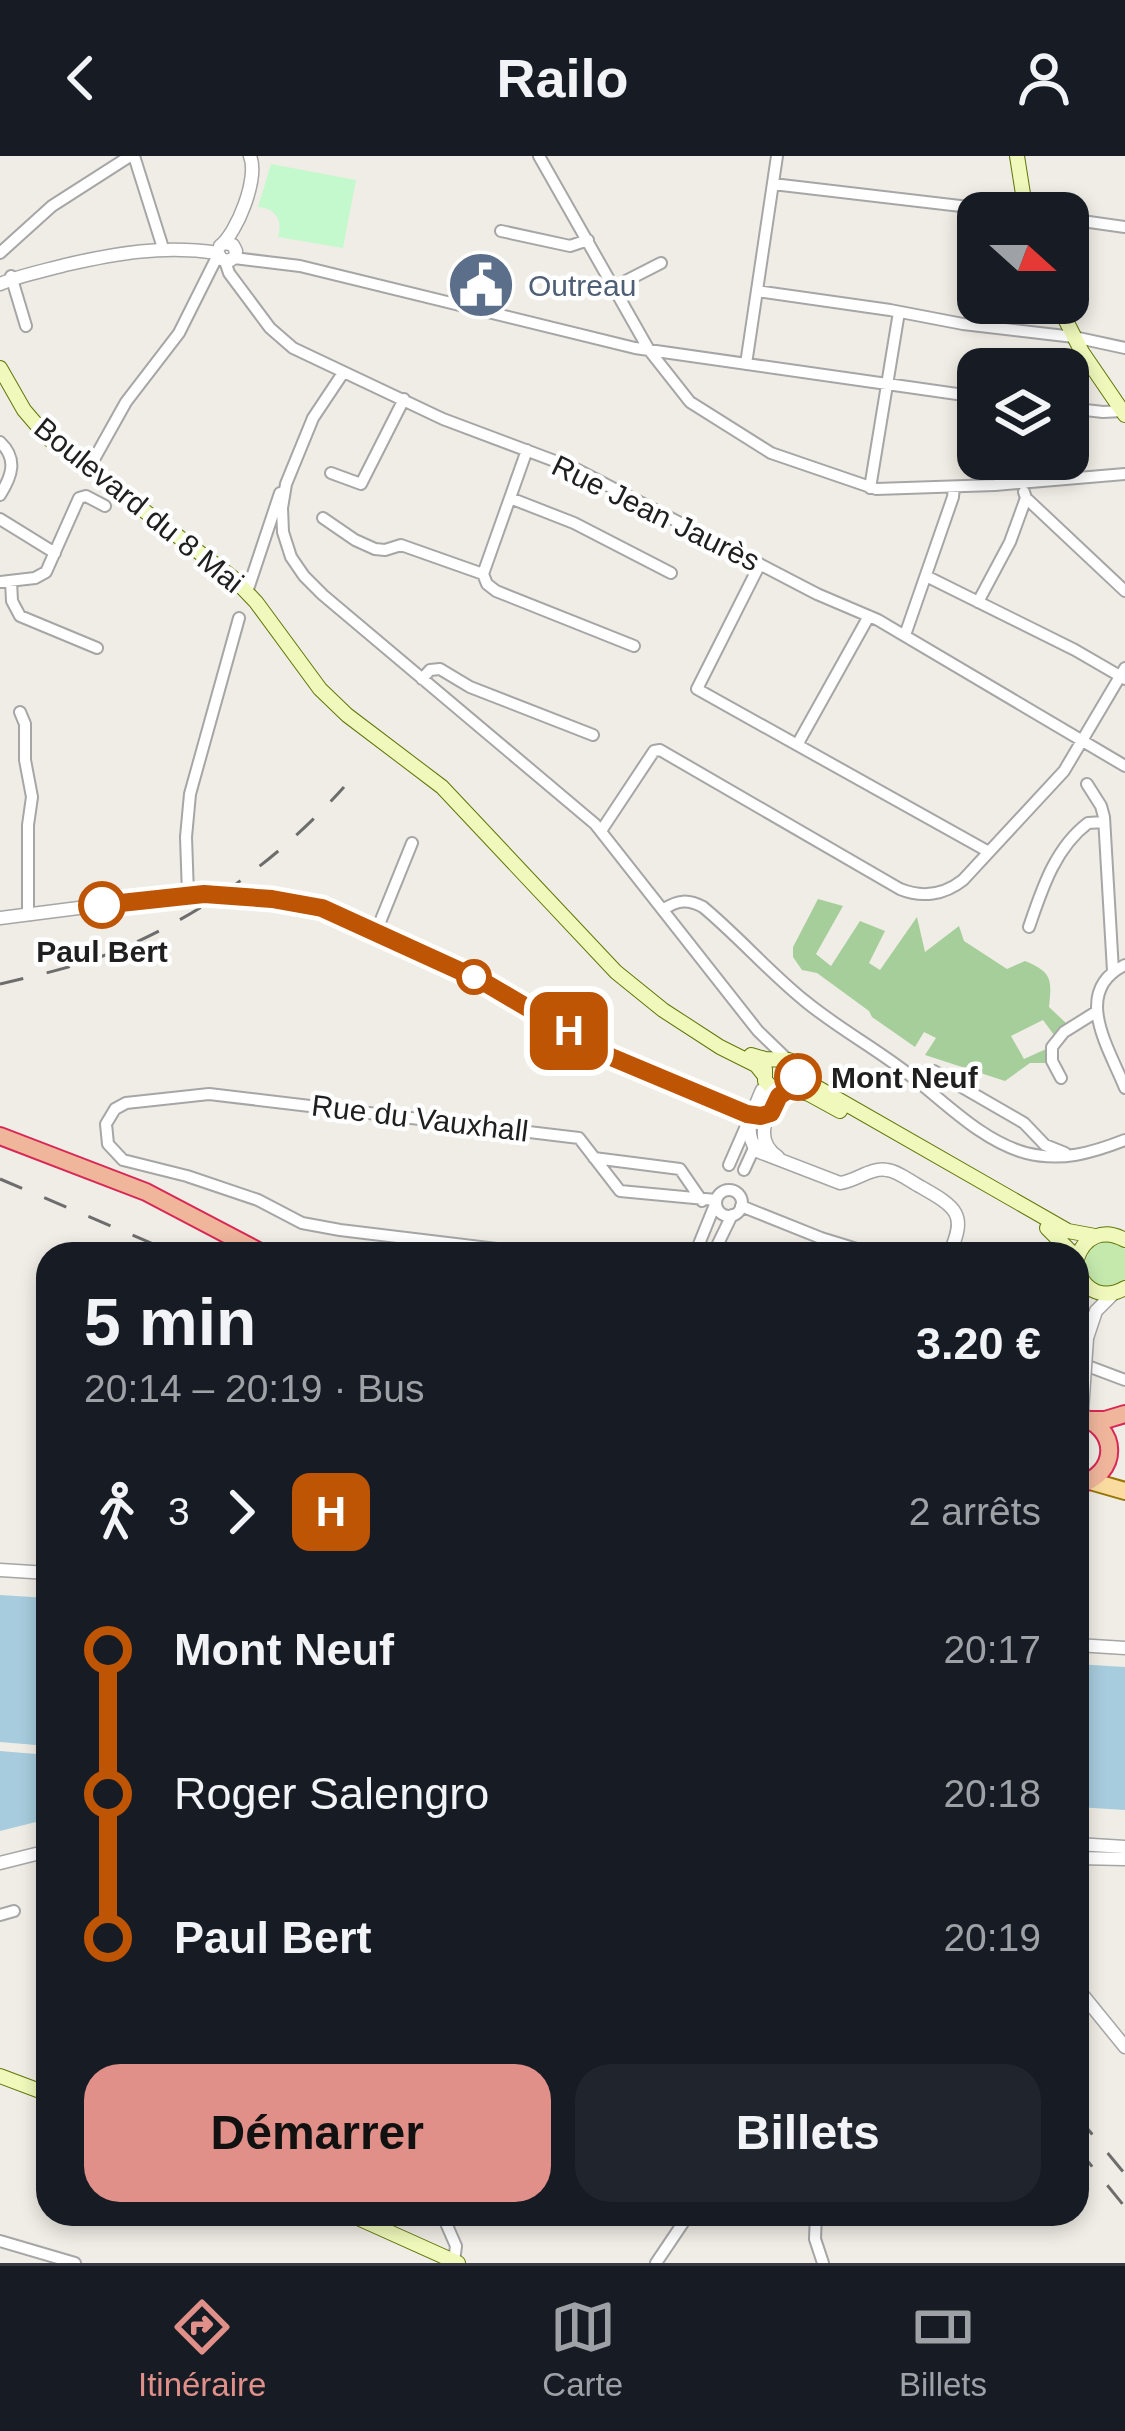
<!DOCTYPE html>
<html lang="fr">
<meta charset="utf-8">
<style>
:root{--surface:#171b24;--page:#20242c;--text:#f1f3f6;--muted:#9ea1a6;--line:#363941;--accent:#e09089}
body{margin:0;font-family:Arial,sans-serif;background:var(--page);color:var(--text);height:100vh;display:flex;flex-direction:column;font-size:45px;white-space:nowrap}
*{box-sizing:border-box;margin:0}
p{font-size:39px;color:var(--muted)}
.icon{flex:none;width:66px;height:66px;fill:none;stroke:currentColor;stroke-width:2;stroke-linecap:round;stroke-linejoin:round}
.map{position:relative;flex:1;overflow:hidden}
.drawer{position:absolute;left:36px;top:1086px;width:1053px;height:984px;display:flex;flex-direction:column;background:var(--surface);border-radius:36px;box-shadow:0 6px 18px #0003}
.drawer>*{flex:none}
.badge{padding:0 24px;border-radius:18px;font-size:42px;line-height:78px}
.needle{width:78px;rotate:111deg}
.buttons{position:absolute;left:957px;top:36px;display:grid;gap:24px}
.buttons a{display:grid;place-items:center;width:132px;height:132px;border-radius:24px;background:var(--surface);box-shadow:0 6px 18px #0003;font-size:60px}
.map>.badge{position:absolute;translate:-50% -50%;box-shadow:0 0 0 6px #fff}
.legs{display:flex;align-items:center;gap:18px;height:132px;padding:0 48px;font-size:39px}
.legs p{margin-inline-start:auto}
.summary{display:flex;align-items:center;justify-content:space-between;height:204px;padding:0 48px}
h1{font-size:66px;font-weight:700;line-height:90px}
.button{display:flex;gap:24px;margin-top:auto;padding:24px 48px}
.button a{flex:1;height:138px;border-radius:36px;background:var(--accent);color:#111;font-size:48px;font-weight:700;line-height:138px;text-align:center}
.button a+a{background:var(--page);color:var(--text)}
ul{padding:0 48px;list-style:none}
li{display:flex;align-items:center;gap:42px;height:144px;font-size:45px}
li i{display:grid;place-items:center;width:18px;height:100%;margin:0 15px;background:currentColor}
li i::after{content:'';width:30px;height:30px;margin:-15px;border:9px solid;border-radius:50%;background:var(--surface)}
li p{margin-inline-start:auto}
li:first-child i{background:linear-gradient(#0000 50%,currentColor 0)}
li:last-child i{background:linear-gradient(currentColor 50%,#0000 0)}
header{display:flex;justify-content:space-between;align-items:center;height:156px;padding:0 48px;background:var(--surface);font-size:54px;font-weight:700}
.tab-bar{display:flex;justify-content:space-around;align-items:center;height:168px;border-top:3px solid var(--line);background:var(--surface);font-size:33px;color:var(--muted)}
.tab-bar a{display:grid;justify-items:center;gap:6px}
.tab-bar .active{color:var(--accent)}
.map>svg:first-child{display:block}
.grass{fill:#c5e9ad}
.forest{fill:#a6ce9b}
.park{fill:#c4f9cd}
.water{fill:#a7ccdd}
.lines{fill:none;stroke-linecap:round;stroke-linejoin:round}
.minor-casing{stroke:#a6a6a6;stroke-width:14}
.tertiary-casing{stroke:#a6a6a6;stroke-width:15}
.secondary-casing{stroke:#607607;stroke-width:16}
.primary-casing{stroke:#987402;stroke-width:20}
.trunk-casing{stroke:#d82855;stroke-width:20}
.minor{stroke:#fff;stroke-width:10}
.tertiary{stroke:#fff;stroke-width:12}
.secondary{stroke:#f0f9bb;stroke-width:14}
.primary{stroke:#fadca0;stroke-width:16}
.trunk{stroke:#f0b69c;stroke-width:16}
.rail{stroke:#6d6d6d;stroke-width:3;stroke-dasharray:24 24;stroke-linecap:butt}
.tertiary-bridge-casing{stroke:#a6a6a6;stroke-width:15;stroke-linecap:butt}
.tertiary-bridge{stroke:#fff;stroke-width:12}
.line-1-casing{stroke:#fff;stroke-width:27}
.line-1{stroke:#be5504;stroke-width:18}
.stop-1-dot{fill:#fff;stroke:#be5504;stroke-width:6}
.labels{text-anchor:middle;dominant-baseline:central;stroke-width:9;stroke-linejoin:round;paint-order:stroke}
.service-label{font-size:30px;fill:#4e5e75;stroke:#fff;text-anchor:start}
.street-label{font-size:30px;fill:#1f1f1f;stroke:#fff}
.stop-label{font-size:30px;font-weight:bold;fill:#1f1f1f;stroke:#fff}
</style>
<header><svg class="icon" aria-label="back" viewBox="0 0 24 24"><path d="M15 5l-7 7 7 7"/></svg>Railo<svg class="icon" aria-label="person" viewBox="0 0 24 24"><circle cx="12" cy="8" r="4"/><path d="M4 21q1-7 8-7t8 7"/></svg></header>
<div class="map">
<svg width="1125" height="2107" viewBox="0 0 1125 2107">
<rect width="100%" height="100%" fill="#f0ede6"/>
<path class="grass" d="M 1107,1085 L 1116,1087 L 1125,1093 L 1125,1124 L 1108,1132 L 1091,1126 L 1084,1109 L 1090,1092 Z"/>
<path class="forest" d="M 818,743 L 843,750 L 816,798 L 831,810 L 860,765 L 885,775 L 869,807 L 880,814 L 917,761 L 925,796 L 959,770 L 964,785 L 1007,813 L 1025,805 C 1052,816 1052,823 1049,851 L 1067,868 L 1054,879 L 1043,864 L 1011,880 L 1024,903 L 1046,893 L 1046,907 L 1030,907 L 1005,925 L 925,899 L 936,882 L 924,876 L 915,891 L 872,861 L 869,855 L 817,817 L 802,814 L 793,801 L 793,791 Z"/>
<path class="park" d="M 271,8 L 356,24 L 343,92 L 278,81 C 283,65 276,52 258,51 Z"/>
<path class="water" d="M 0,1439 L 48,1442 L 48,1590 L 0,1586 Z
M 1077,1508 L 1125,1511 L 1125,1654 L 1077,1651 Z
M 0,1595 L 48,1599 L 48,1663 L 0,1675 Z"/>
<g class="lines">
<defs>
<path id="minor" d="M 134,0 L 163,92
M 539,0 L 649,194 L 690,246 L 771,297 L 876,333 L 995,329 L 1125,318
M 773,28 L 1020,57
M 1068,63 L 1125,71
M 501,75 L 570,90 L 588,84
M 0,97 L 52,50 L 130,0
M 234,102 L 300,110 L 635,192 L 978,241
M 225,105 L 229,117 L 270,172 L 293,192 L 443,263 L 576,313 L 817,438 L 878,464 L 1125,610
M 11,120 L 26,170
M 614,131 L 661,107
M 757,135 L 890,154 L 963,168 L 1074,181 L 1125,192
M 746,208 L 777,0
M 343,217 L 313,262 L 286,328 L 282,352 L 283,376 L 291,401 L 304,420 L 323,439 L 595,668 L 758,875 L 786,902
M 1068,252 L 1103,256 L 1122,255
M 0,286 C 18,303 12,320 0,339
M 527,294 L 483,418 L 487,428 L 496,435 L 634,490
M 88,314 L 126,246 L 179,177 L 218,99
M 331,317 L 361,328 L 404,243
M 870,332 L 899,156
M 510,342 L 574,367 L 671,417
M 1026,342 L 1125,435
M 323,362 L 355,384 L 375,393 L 385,394 L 401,389 L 483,418
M 0,363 L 55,397
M 760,408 L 697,533 L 989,696
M 926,420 L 1075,494 L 1125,523
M 11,425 L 12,445 L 20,460 L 97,492
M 0,426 L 35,422 L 46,416 L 79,342 L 86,340 L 105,350
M 247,436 L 280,337
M 978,446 L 1010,386 L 1026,342 L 1024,336
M 905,479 L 953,341 L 954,331
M 422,523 L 430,514 L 440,513 L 470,531 L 593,579
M 20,556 L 25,568 L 25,604 L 32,641 L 28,669 L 28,759
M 797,589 L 869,460
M 1087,628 L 1101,650 L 1104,661 L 1113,815
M 601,675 L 654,595 L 660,594 L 900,733 C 922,742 944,739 963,724 L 1064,615 L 1125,512
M 188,738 L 186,681 L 190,638 L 239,462
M 664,753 C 678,744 688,743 703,751 C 739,781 769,816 805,845 C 839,873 877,893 911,920 C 946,947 982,985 1026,997 C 1061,1006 1092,997 1125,984
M 1029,771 C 1042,733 1055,692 1088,667 L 1104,666
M 376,776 L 412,687
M 1125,809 C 1071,835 1109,892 1125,932
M 934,915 L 1024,967 L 1045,989 L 1065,997
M 1061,922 L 1052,905 L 1052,891 L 1064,876 L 1096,856
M 594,1002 L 680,1013 L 702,1045
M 729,1009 L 750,961
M 744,1014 L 756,988
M716 1047a13 13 0 1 1 26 0a13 13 0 1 1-26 0Z
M 741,1050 L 821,1082 L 873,1098
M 538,1098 L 340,1074 L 302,1067 L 258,1044 L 187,1020 L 123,1004 L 108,988 L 106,968 L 115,953 L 126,947 L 209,938 L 579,982 L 620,1035 L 716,1044
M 695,1098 L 716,1046
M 713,1098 L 732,1059
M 1077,1206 L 1125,1224
M 0,1759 L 14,1755
M 442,2058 L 456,2090 L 454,2105
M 816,2058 L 815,2083 L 823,2107
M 0,2085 L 75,2107
M 656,2107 L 689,2058"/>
<path id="tertiary" d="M 220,90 C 237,77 259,22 250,0
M 0,128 C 21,119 43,115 65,109 C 117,97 164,89 218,97 L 221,103 L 229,105 L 235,101 L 236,95 L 233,89 L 226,87
M 0,762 L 188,738 L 266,742 L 315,751 L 343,760 L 482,825 L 611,901 L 747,958 L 762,960 L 771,957
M 762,934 C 753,955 742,974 757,995 L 840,1027 C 856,1025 871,1011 887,1014 C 898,1015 911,1026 921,1031 C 956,1051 968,1058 949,1098
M 778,1001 C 752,984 767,956 783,936
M 1079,1182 L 1079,1120
M 1087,1182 L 1096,1155 L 1113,1138
M 0,1414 L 48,1417
M 1077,1489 L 1125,1492
M 1077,1688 L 1125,1691
M 1077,1702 L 1125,1703
M 0,1707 L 48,1695
M 1077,1832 L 1125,1891"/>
<path id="secondary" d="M 1017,0 L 1026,57
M 1057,147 L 1082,196 L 1125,259
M 0,212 L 24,254 L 48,282 L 233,422 L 256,446 L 320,533 L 347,559 L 442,631 L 616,816 L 663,854 L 720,891 L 756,909 L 764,919
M 751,899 L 765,903 L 789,904 L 800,919 L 813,929 L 1068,1075 L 1095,1080
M 765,913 L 765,925 L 775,934 L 786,935 L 796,927
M 790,933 L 809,938 L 840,955
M 1047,1072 L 1073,1098
M 1077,1103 C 1084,1080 1104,1072 1125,1084
M 1077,1113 C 1085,1136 1104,1144 1125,1132
M 0,1920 L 48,1938
M 349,2058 L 458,2107"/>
<path id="primary" d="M 1090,1325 L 1125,1335"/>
<path id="trunk" d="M 0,980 L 146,1036 L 264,1098
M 1077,1260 C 1120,1270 1120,1319 1077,1329
M 1091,1264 L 1105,1264 L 1125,1258"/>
</defs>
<use href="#minor" class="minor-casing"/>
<use href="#tertiary" class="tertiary-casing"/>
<use href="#secondary" class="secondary-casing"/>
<use href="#primary" class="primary-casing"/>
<use href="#trunk" class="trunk-casing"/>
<use href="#minor" class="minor"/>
<use href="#tertiary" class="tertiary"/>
<use href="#secondary" class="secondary"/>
<use href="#primary" class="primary"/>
<use href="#trunk" class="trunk"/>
<path class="rail" d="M 0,828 C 33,820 67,813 100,801 C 192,767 279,704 344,631
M 0,1023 L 177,1098
M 1077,1960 L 1125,2018
M 1077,1992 L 1125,2051"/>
<defs>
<path id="tertiary-bridge" d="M 1077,1327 L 1087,1182"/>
</defs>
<use href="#tertiary-bridge" class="tertiary-bridge-casing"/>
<use href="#tertiary-bridge" class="tertiary-bridge"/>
</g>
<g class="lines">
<defs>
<path id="line-1" d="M 102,749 L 204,738 L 272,743 L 322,752 L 482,825 L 611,901 L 747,958 L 761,960 L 771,957 L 779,940 L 793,931 L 798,921"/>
</defs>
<use href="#line-1" class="line-1-casing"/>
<use href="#line-1" class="line-1"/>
</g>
<defs>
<symbol id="civic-disc" viewBox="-11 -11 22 22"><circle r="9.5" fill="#5c6f8a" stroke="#fff"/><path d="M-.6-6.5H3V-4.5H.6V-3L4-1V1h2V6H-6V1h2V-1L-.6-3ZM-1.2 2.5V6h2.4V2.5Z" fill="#fff"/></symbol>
</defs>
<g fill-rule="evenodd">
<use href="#civic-disc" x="443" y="91" width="76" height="76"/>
</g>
<g class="stop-1-dot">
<circle cx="102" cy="749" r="21"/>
<circle cx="474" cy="821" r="15"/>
<circle cx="798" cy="921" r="21"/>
</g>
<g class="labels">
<g class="service-label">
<text x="528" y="129">Outreau</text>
</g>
<g class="street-label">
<text transform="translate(139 349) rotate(39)">Boulevard du 8 Mai</text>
<text transform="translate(656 357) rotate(26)">Rue Jean Jaurès</text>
<text transform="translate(420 962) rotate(7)">Rue du Vauxhall</text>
</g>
<g class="stop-label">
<text x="102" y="795">Paul Bert</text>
<text x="831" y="921" text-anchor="start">Mont Neuf</text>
</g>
</g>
</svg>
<div class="buttons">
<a><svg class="needle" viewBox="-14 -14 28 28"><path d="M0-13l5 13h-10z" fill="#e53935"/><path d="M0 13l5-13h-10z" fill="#9ea1a6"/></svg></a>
<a><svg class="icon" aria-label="layers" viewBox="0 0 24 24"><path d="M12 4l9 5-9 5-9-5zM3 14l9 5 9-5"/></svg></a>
</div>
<b class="badge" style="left:569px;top:875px;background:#be5504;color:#fff">H</b>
<section class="drawer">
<div class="summary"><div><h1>5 min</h1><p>20:14 – 20:19 · Bus</p></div><b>3.20 €</b></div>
<div class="legs"><svg class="icon" aria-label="walk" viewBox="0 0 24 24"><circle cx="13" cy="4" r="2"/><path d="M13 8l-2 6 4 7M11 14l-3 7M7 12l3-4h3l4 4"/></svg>3<svg class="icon" aria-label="forward" viewBox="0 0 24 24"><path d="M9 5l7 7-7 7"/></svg><b class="badge" style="background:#be5504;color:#fff">H</b><p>2 arrêts</p></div>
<ul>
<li><i style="color:#be5504"></i><b>Mont Neuf</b><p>20:17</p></li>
<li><i style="color:#be5504"></i><span>Roger Salengro</span><p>20:18</p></li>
<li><i style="color:#be5504"></i><b>Paul Bert</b><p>20:19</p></li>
</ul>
<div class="button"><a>Démarrer</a><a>Billets</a></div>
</section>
</div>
<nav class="tab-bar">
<a class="active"><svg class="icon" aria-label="directions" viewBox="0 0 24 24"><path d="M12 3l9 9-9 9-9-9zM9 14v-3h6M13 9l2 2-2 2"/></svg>Itinéraire</a>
<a><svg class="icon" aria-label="map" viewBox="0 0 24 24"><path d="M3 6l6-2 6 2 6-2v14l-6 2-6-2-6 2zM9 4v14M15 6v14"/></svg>Carte</a>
<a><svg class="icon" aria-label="tickets" viewBox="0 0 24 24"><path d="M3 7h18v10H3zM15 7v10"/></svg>Billets</a>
</nav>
